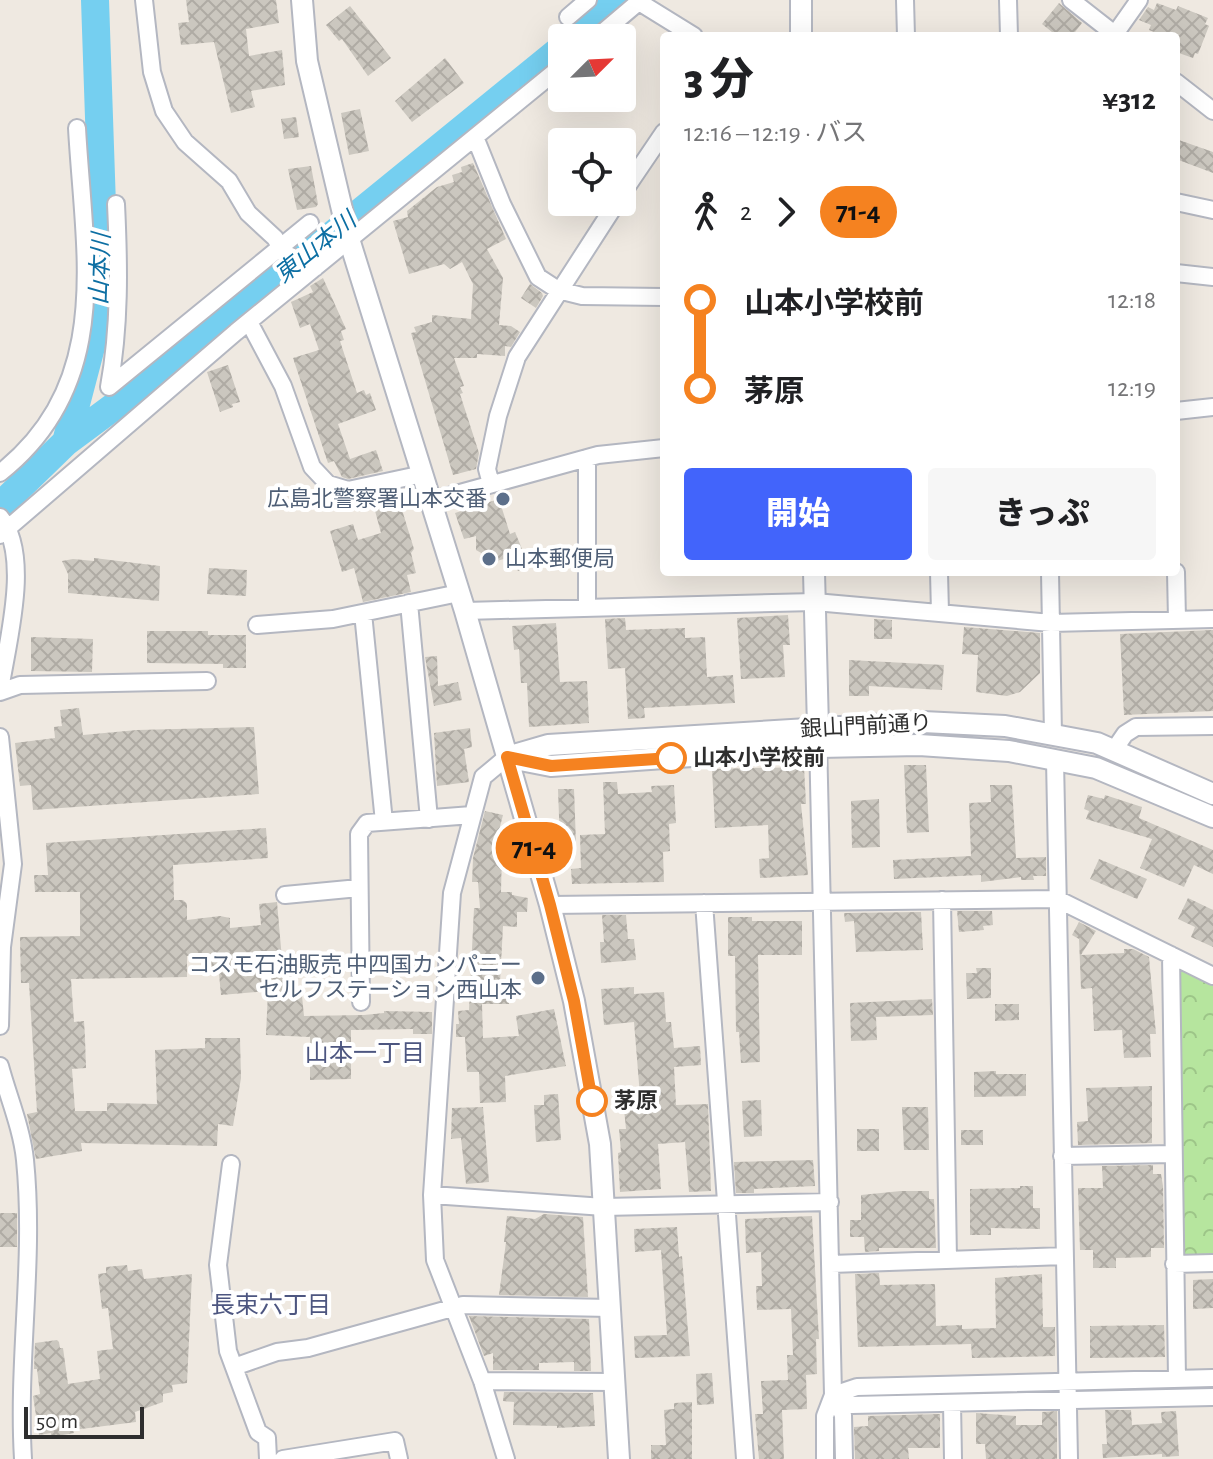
<!DOCTYPE html>
<html lang="ja">
<meta charset="utf-8">
<style>
:root{--surface:#fff;--page:#f6f6f6;--text:#202124;--muted:#757577;--accent:#4264fb}
body{margin:0;font-family:"Alegreya Sans","Noto Sans JP",sans-serif;background:var(--page);color:var(--text);height:100vh;display:flex;flex-direction:column;font-size:30px;white-space:nowrap}
*{box-sizing:border-box;margin:0}
p{font-size:26px;color:var(--muted)}
.icon{flex:none;width:44px;height:44px;fill:none;stroke:currentColor;stroke-width:2;stroke-linecap:round;stroke-linejoin:round}
.map{position:relative;flex:1;overflow:hidden}
.details{position:absolute;left:660px;top:32px;width:520px;height:544px;display:flex;flex-direction:column;background:var(--surface);border-radius:8px;box-shadow:0 8px 32px #0002}
.details>*{flex:none}
.badge{padding:0 16px;border-radius:26px;font-size:28px;line-height:52px}
.needle{width:52px;rotate:66deg}
.buttons{position:absolute;left:548px;top:24px;display:grid;gap:16px}
.buttons a{display:grid;place-items:center;width:88px;height:88px;border-radius:8px;background:var(--surface);box-shadow:0 8px 32px #0002;font-size:40px}
.scale{position:absolute;left:24px;bottom:20px;width:120px;box-sizing:border-box;padding-left:8px;border:4px solid #2e2e2e;border-top:0;font-size:22px;line-height:28px;white-space:nowrap;color:#2e2e2e;-webkit-text-stroke:6px #fff;paint-order:stroke}
.map>.badge{position:absolute;translate:-50% -50%;box-shadow:0 0 0 4px #fff}
.legs{display:flex;align-items:center;gap:12px;height:88px;padding:0 24px;font-size:26px}
.legs p{margin-inline-start:auto}
.head{display:flex;align-items:center;justify-content:space-between;height:136px;padding:0 24px}
h1{font-size:44px;font-weight:800;line-height:60px}
.button{display:flex;gap:16px;margin-top:auto;padding:16px 24px}
.button a{flex:1;height:92px;border-radius:8px;background:var(--accent);color:#fff;font-size:32px;font-weight:800;line-height:92px;text-align:center}
.button a+a{background:var(--page);color:var(--text)}
ul{padding:0 24px;list-style:none}
li{display:flex;align-items:center;gap:28px;height:88px;font-size:30px}
li i{display:grid;place-items:center;width:12px;height:100%;margin:0 10px;background:currentColor}
li i::after{content:'';width:20px;height:20px;margin:-10px;border:6px solid;border-radius:50%;background:var(--surface)}
li p{margin-inline-start:auto}
li:first-child i{background:linear-gradient(#0000 50%,currentColor 0)}
li:last-child i{background:linear-gradient(currentColor 50%,#0000 0)}
.map>svg:first-child{display:block}
.park{fill:url(#park-crowns)}
.lines{fill:none;stroke-linecap:round;stroke-linejoin:round}
.stream{stroke:#75cff0;stroke-width:5}
.river{stroke:#75cff0;stroke-width:28}
.building{fill:url(#building-cross-hatch)}
.minor-casing{stroke:#b4b7c1;stroke-width:20}
.tertiary-casing{stroke:#b4b7c1;stroke-width:24}
.minor{stroke:#fff;stroke-width:16}
.tertiary{stroke:#fff;stroke-width:20}
.line-1-casing{stroke:#fff;stroke-width:18}
.line-1{stroke:#f58220;stroke-width:12}
.service-dot{fill:#5c6f8a;stroke:#fff;stroke-width:3}
.stop-1-dot{fill:#fff;stroke:#f58220;stroke-width:4}
.labels{text-anchor:middle;dominant-baseline:central;stroke-width:8;stroke-linejoin:round;paint-order:stroke}
.service-label{font-size:22px;fill:#4e5e75;stroke:#fff;text-anchor:end}
.street-label{font-size:22px;fill:#2e2e2e;stroke:#fff}
.stop-label{font-size:22px;font-weight:bold;fill:#2e2e2e;stroke:#fff;text-anchor:start}
.water-label{font-size:24px;font-style:italic;fill:#0d6fa3;stroke:#fff}
.neighbourhood-label{font-size:24px;fill:#4d5680;stroke:#fff}
</style>
<div class="map">
<svg width="1213" height="1459" viewBox="0 0 1213 1459">
<defs>
<pattern id="park-crowns" width="20" height="18" patternUnits="userSpaceOnUse" patternTransform="scale(2)"><rect width="20" height="18" fill="#b6e59e"/><path d="M2 6a3 3 0 1 1 6 0M12 15a3 3 0 1 1 6 0" fill="none" stroke="#9dc588"/></pattern>
<pattern id="building-cross-hatch" width="8" height="8" patternUnits="userSpaceOnUse" patternTransform="scale(2)"><rect width="8" height="8" fill="#cbc7bf"/><path d="M0 0l8 8M0 8l8-8" fill="none" stroke="#afaba4"/></pattern>
</defs>
<rect width="100%" height="100%" fill="#efe9e1"/>
<path class="park" d="M 1184,969 L 1213,984 L 1213,1257 L 1188,1257 L 1183,1252 L 1177,973 Z"/>
<g class="lines">
<path class="stream" d="M 850,1397 L 1213,1388
M 835,1459 L 834,1414 L 838,1410"/>
<path class="river" d="M 574,38 L 620,0
M 66,442 L 105,294 L 95,0
M 0,506 L 66,442 L 197,345 L 562,48"/>
</g>
<path class="building" d="M 186,0 L 276,0 L 279,23 L 246,29 L 249,56 L 282,50 L 285,85 L 251,91 L 255,107 L 231,113 L 214,42 L 181,45 L 178,23 L 189,22 Z
M 1059,3 L 1082,23 L 1072,36 L 1057,36 L 1042,24 Z
M 1157,3 L 1176,10 L 1178,6 L 1208,18 L 1205,24 L 1209,26 L 1198,54 L 1195,53 L 1193,58 L 1176,52 L 1176,36 L 1164,36 L 1149,30 L 1151,25 L 1139,20 L 1148,7 L 1154,10 Z
M 350,6 L 391,58 L 368,76 L 342,39 L 339,41 L 326,25 Z
M 445,58 L 464,83 L 412,122 L 395,101 Z
M 360,109 L 369,151 L 349,155 L 341,113 Z
M 296,117 L 299,137 L 284,139 L 281,119 Z
M 1176,139 L 1213,152 L 1213,173 L 1176,159 Z
M 473,163 L 506,239 L 487,249 L 503,278 L 499,325 L 511,326 L 520,332 L 511,347 L 505,346 L 505,356 L 477,354 L 477,358 L 454,358 L 464,386 L 460,387 L 463,393 L 460,394 L 479,453 L 476,469 L 453,475 L 411,333 L 416,332 L 414,327 L 432,322 L 432,315 L 471,319 L 473,284 L 462,262 L 450,269 L 444,264 L 409,274 L 393,221 L 408,217 L 407,211 L 437,187 L 454,182 L 452,175 L 462,172 L 461,167 Z
M 311,166 L 318,204 L 316,207 L 297,210 L 288,169 Z
M 323,278 L 346,329 L 341,331 L 344,340 L 340,341 L 357,393 L 364,390 L 366,395 L 370,393 L 376,410 L 338,424 L 350,459 L 376,450 L 383,471 L 348,479 L 342,477 L 334,461 L 328,463 L 293,358 L 319,350 L 310,324 L 300,328 L 291,302 L 313,292 L 310,286 Z
M 530,284 L 542,293 L 543,296 L 536,308 L 521,298 Z
M 228,365 L 240,402 L 232,404 L 233,407 L 220,412 L 207,372 Z
M 499,499 L 510,534 L 515,532 L 530,568 L 518,571 L 511,557 L 486,564 L 483,554 L 476,550 L 476,536 L 464,539 L 455,513 Z
M 399,500 L 414,549 L 411,553 L 416,573 L 407,575 L 411,592 L 363,602 L 354,568 L 342,572 L 330,531 L 353,524 L 358,540 L 381,533 L 374,507 Z
M 94,558 L 160,566 L 159,601 L 68,593 L 68,574 L 62,561 L 73,559 L 94,561 Z
M 209,568 L 247,570 L 246,596 L 207,594 Z
M 788,615 L 790,645 L 783,645 L 785,677 L 741,679 L 737,618 Z
M 625,618 L 626,630 L 685,628 L 685,638 L 705,637 L 707,677 L 733,675 L 735,703 L 644,708 L 645,718 L 628,719 L 625,668 L 608,669 L 605,619 Z
M 874,619 L 892,620 L 892,639 L 874,639 Z
M 556,623 L 560,682 L 587,681 L 589,723 L 529,727 L 527,683 L 521,683 L 519,649 L 514,650 L 512,626 Z
M 964,627 L 1040,633 L 1040,673 L 1020,692 L 1007,696 L 976,692 L 978,655 L 962,654 Z
M 1213,630 L 1213,711 L 1124,715 L 1120,634 Z
M 147,631 L 208,631 L 208,635 L 246,635 L 246,668 L 223,668 L 223,664 L 147,663 Z
M 31,637 L 93,639 L 92,672 L 31,671 Z
M 437,656 L 438,686 L 458,682 L 462,700 L 434,706 L 425,657 Z
M 849,660 L 944,665 L 942,690 L 869,686 L 869,696 L 849,696 Z
M 79,708 L 83,735 L 137,730 L 254,727 L 259,794 L 33,810 L 31,785 L 20,786 L 15,743 L 55,738 L 54,727 L 62,726 L 60,710 Z
M 470,728 L 472,747 L 464,749 L 469,782 L 437,786 L 434,733 Z
M 904,765 L 926,765 L 929,832 L 907,833 Z
M 804,767 L 806,804 L 801,804 L 808,875 L 760,878 L 759,859 L 769,858 L 768,825 L 715,828 L 712,769 Z
M 603,782 L 617,782 L 618,794 L 652,792 L 651,786 L 674,785 L 676,823 L 669,824 L 670,851 L 663,852 L 664,882 L 572,884 L 571,869 L 581,868 L 580,835 L 605,834 Z
M 990,785 L 1012,785 L 1016,858 L 1046,857 L 1046,876 L 1033,876 L 1034,880 L 1021,880 L 1021,877 L 981,882 L 981,875 L 894,879 L 893,860 L 971,856 L 969,803 L 991,802 Z
M 558,789 L 574,789 L 576,843 L 560,844 Z
M 1088,795 L 1104,799 L 1105,795 L 1142,807 L 1139,818 L 1213,850 L 1213,874 L 1194,865 L 1184,887 L 1140,868 L 1152,839 L 1086,819 L 1089,811 L 1084,809 Z
M 879,799 L 880,847 L 852,848 L 851,801 Z
M 485,811 L 503,815 L 494,850 L 502,850 L 501,892 L 512,892 L 512,895 L 528,898 L 527,912 L 517,912 L 517,927 L 503,926 L 500,983 L 503,983 L 502,987 L 509,989 L 509,1004 L 482,1004 L 483,1038 L 519,1036 L 516,1016 L 554,1009 L 566,1066 L 505,1076 L 506,1102 L 480,1103 L 479,1072 L 467,1072 L 465,1037 L 456,1037 L 456,1024 L 459,1024 L 458,1011 L 469,1010 L 474,908 L 480,908 L 478,882 L 472,882 L 473,858 Z
M 266,828 L 268,858 L 173,865 L 174,900 L 183,900 L 187,904 L 187,920 L 220,916 L 230,918 L 230,928 L 261,925 L 259,904 L 277,902 L 283,971 L 286,970 L 286,973 L 295,972 L 296,987 L 301,986 L 304,1016 L 364,1015 L 384,1013 L 384,1011 L 432,1012 L 432,1034 L 413,1034 L 413,1029 L 351,1030 L 351,1079 L 310,1080 L 310,1037 L 266,1035 L 268,991 L 221,995 L 219,974 L 212,975 L 211,954 L 187,956 L 187,977 L 71,979 L 74,1022 L 84,1021 L 85,1038 L 86,1068 L 72,1069 L 75,1111 L 107,1111 L 107,1103 L 157,1104 L 155,1050 L 205,1048 L 205,1038 L 240,1038 L 241,1078 L 233,1126 L 218,1124 L 217,1146 L 81,1143 L 82,1151 L 36,1159 L 27,1114 L 37,1112 L 29,983 L 21,983 L 20,937 L 80,936 L 80,892 L 35,892 L 34,875 L 48,875 L 46,843 Z
M 1099,859 L 1147,879 L 1137,899 L 1090,879 Z
M 1188,898 L 1213,910 L 1213,947 L 1191,937 L 1195,927 L 1178,919 Z
M 957,911 L 992,911 L 993,925 L 983,926 L 984,930 L 959,932 Z
M 921,912 L 923,950 L 856,952 L 854,921 L 845,922 L 844,913 Z
M 602,915 L 626,915 L 628,939 L 634,939 L 636,960 L 601,963 L 600,942 L 604,942 Z
M 728,917 L 752,917 L 752,921 L 802,921 L 802,955 L 758,955 L 760,1062 L 741,1063 L 739,1032 L 736,1032 L 735,956 L 728,956 Z
M 1079,922 L 1096,931 L 1081,955 L 1124,953 L 1124,949 L 1133,949 L 1149,957 L 1156,1034 L 1150,1034 L 1151,1057 L 1124,1058 L 1122,1030 L 1094,1031 L 1092,988 L 1081,989 L 1079,939 L 1072,935 Z
M 976,968 L 991,968 L 991,998 L 967,999 L 966,973 L 977,973 Z
M 634,987 L 634,994 L 664,992 L 666,1022 L 671,1022 L 674,1048 L 700,1046 L 701,1065 L 674,1067 L 676,1105 L 708,1104 L 711,1191 L 689,1192 L 685,1142 L 658,1144 L 661,1189 L 620,1192 L 618,1153 L 621,1152 L 619,1129 L 626,1129 L 624,1109 L 641,1108 L 634,1022 L 604,1025 L 601,989 Z
M 932,999 L 933,1015 L 876,1017 L 877,1040 L 851,1041 L 850,1003 Z
M 995,1004 L 1019,1004 L 1019,1020 L 995,1021 Z
M 996,1071 L 996,1074 L 1026,1074 L 1026,1096 L 974,1097 L 974,1072 Z
M 1152,1086 L 1152,1143 L 1078,1145 L 1077,1122 L 1088,1121 L 1086,1088 Z
M 558,1094 L 561,1140 L 536,1142 L 534,1105 L 544,1105 L 544,1095 Z
M 761,1100 L 762,1136 L 744,1137 L 742,1101 Z
M 483,1107 L 489,1182 L 466,1184 L 461,1138 L 451,1139 L 452,1108 Z
M 902,1107 L 928,1107 L 929,1150 L 904,1150 Z
M 857,1129 L 879,1129 L 879,1151 L 857,1151 Z
M 961,1130 L 983,1130 L 983,1145 L 961,1145 Z
M 813,1160 L 815,1186 L 754,1189 L 754,1193 L 736,1193 L 734,1162 Z
M 1153,1165 L 1153,1174 L 1161,1174 L 1163,1186 L 1164,1248 L 1151,1248 L 1151,1257 L 1116,1258 L 1116,1268 L 1093,1268 L 1093,1250 L 1080,1250 L 1078,1188 L 1103,1188 L 1102,1166 Z
M 1020,1186 L 1033,1186 L 1033,1208 L 1040,1208 L 1040,1229 L 991,1228 L 991,1235 L 970,1235 L 970,1189 L 1020,1188 Z
M 901,1191 L 929,1191 L 929,1199 L 934,1199 L 936,1248 L 879,1248 L 879,1251 L 865,1252 L 864,1237 L 850,1237 L 850,1220 L 861,1220 L 861,1195 Z
M 0,1213 L 17,1213 L 17,1247 L 0,1247 Z
M 544,1214 L 583,1217 L 588,1297 L 499,1295 L 506,1242 L 504,1242 L 507,1216 L 535,1219 Z
M 812,1216 L 819,1339 L 816,1339 L 817,1374 L 806,1375 L 807,1409 L 782,1410 L 784,1459 L 759,1459 L 755,1414 L 763,1414 L 761,1381 L 788,1380 L 787,1355 L 793,1355 L 791,1309 L 757,1310 L 756,1286 L 762,1286 L 761,1252 L 746,1253 L 745,1219 Z
M 677,1227 L 679,1257 L 682,1256 L 690,1356 L 635,1358 L 634,1336 L 667,1335 L 661,1250 L 635,1252 L 634,1229 Z
M 127,1265 L 128,1271 L 142,1269 L 144,1279 L 192,1274 L 187,1383 L 172,1385 L 173,1392 L 163,1394 L 163,1402 L 135,1412 L 136,1422 L 73,1430 L 74,1433 L 51,1437 L 51,1433 L 39,1435 L 33,1396 L 40,1394 L 37,1369 L 34,1369 L 35,1343 L 57,1340 L 59,1342 L 60,1348 L 63,1348 L 68,1384 L 100,1379 L 97,1351 L 113,1349 L 108,1308 L 102,1309 L 98,1274 L 106,1273 L 106,1267 Z
M 879,1273 L 880,1285 L 935,1284 L 936,1326 L 962,1325 L 962,1329 L 996,1328 L 995,1278 L 1042,1274 L 1043,1327 L 1055,1327 L 1055,1356 L 972,1358 L 971,1344 L 858,1347 L 855,1274 Z
M 1213,1279 L 1213,1308 L 1193,1309 L 1193,1280 Z
M 469,1316 L 589,1319 L 591,1371 L 574,1371 L 574,1362 L 539,1363 L 539,1370 L 493,1370 L 493,1353 L 484,1356 Z
M 1164,1325 L 1165,1357 L 1090,1358 L 1090,1326 Z
M 712,1373 L 714,1404 L 697,1405 L 696,1374 Z
M 504,1392 L 593,1393 L 595,1426 L 557,1428 L 557,1426 L 513,1425 L 514,1402 L 503,1401 Z
M 692,1402 L 692,1459 L 651,1459 L 651,1445 L 666,1445 L 664,1410 L 674,1409 L 674,1403 Z
M 1105,1410 L 1131,1410 L 1132,1425 L 1162,1423 L 1161,1412 L 1176,1411 L 1179,1456 L 1162,1457 L 1162,1454 L 1103,1458 L 1102,1444 L 1107,1444 Z
M 1057,1411 L 1057,1459 L 986,1459 L 985,1444 L 976,1444 L 976,1413 L 1016,1416 L 1016,1425 L 1042,1425 L 1042,1412 Z
M 940,1414 L 940,1448 L 908,1448 L 909,1459 L 855,1459 L 854,1427 L 868,1426 L 868,1416 Z"/>
<g class="lines">
<defs>
<path id="minor" d="M 144,0 L 152,72 L 164,111 L 185,142 L 229,181 L 248,213 L 275,238 L 284,253 L 315,268
M 905,0 L 906,36
M 1008,0 L 1009,36
M 1071,0 L 1117,36
M 639,2 L 694,36
M 568,17 L 588,0
M 1115,34 L 1139,0
M 596,38 L 641,0
M 1176,82 L 1213,111
M 475,137 L 502,204 L 538,277 L 558,290 L 582,296 L 664,297
M 622,194 L 664,132
M 1176,202 L 1213,210
M 116,204 C 119,266 120,326 109,387 L 310,223
M 1176,273 L 1213,277
M 249,322 L 283,386 L 312,467 L 328,484 L 348,490 L 423,474
M 1176,411 L 1213,407
M 587,458 L 587,608
M 0,473 C 114,383 84,255 77,128
M 491,484 L 487,469 L 498,416 L 517,357 L 617,202
M 431,501 L 598,455 L 664,448
M 0,517 C 32,555 7,643 0,690
M 0,535 L 236,332 L 562,66
M 939,572 L 940,613
M 1050,572 L 1053,735
M 1176,572 L 1177,620
M 409,603 L 429,819
M 465,611 L 815,602 L 1051,623 L 1213,619
M 363,613 L 384,822
M 257,625 L 333,619 L 459,593
M 0,692 L 20,685 L 207,681
M 0,737 L 13,864 L 2,947 L 0,1026
M 818,738 L 833,1395 L 825,1416 L 825,1459
M 1114,750 L 1125,734 L 1136,727 L 1213,726
M 1055,760 L 1069,1459
M 285,895 L 359,888
M 942,900 L 948,1260
M 704,903 L 745,1459
M 550,905 L 1057,899 L 1213,976
M 1171,955 L 1177,1379
M 361,1002 L 359,834 L 367,823 L 472,815
M 0,1066 C 8,1096 22,1129 25,1160 C 35,1260 17,1359 23,1459
M 1062,1156 L 1173,1154
M 231,1164 L 218,1265 L 228,1351 L 258,1432 L 267,1438 L 268,1459
M 432,1195 L 604,1207 L 830,1202
M 831,1264 L 1064,1256
M 1174,1264 L 1213,1263
M 234,1367 L 277,1352 L 308,1348 L 463,1305 L 610,1308
M 482,1381 L 614,1382
M 833,1395 L 852,1405 L 1213,1397
M 833,1395 L 857,1387 L 1213,1378
M 833,1395 L 843,1415 L 844,1459
M 952,1403 L 953,1459
M 283,1459 L 395,1441 L 399,1459
M 506,1459 L 482,1381 L 435,1260 L 432,1195 L 452,893 L 483,777 L 507,757"/>
<path id="tertiary" d="M 302,0 L 307,61 L 349,239 L 465,611 L 550,905 L 574,1001 L 600,1144 L 619,1459
M 801,0 L 801,36
M 814,572 L 818,728
M 507,757 L 548,745 L 923,722 L 1005,726 L 1097,743 L 1213,794
M 510,758 L 551,766 L 819,747 L 919,745 L 1009,751 L 1096,768 L 1213,817"/>
</defs>
<use href="#minor" class="minor-casing"/>
<use href="#tertiary" class="tertiary-casing"/>
<use href="#minor" class="minor"/>
<use href="#tertiary" class="tertiary"/>
</g>
<g class="lines">
<defs>
<path id="line-1" d="M 592,1101 L 574,1001 L 550,905 L 507,757 L 551,766 L 671,758"/>
</defs>
<use href="#line-1" class="line-1-casing"/>
<use href="#line-1" class="line-1"/>
</g>
<g class="service-dot">
<circle cx="503" cy="499" r="8"/>
<circle cx="489" cy="559" r="8"/>
<circle cx="538" cy="978" r="8"/>
</g>
<g class="stop-1-dot">
<circle cx="671" cy="758" r="14"/>
<circle cx="592" cy="1101" r="14"/>
</g>
<g class="labels">
<g class="service-label">
<text x="487" y="499">広島北警察署山本交番</text>
<text x="505" y="559" text-anchor="start">山本郵便局</text>
<text x="522" y="965">コスモ石油販売 中四国カンパニー<tspan x="522" dy="25">セルフステーション西山本</tspan></text>
</g>
<g class="street-label">
<text transform="translate(866 726) rotate(-3)">銀山門前通り</text>
</g>
<g class="stop-label">
<text x="693" y="758">山本小学校前</text>
<text x="614" y="1101">茅原</text>
</g>
<g class="water-label">
<text transform="translate(316 248) rotate(-39)">東山本川</text>
<text transform="translate(101 269) rotate(-88)">山本川</text>
</g>
<g class="neighbourhood-label">
<text x="365" y="1054">山本一丁目</text>
<text x="271" y="1306">長束六丁目</text>
</g>
</g>
</svg>
<div class="buttons">
<a><svg class="needle" viewBox="-14 -14 28 28"><path d="M0-13l5 13h-10z" fill="#e53935"/><path d="M0 13l5-13h-10z" fill="#757577"/></svg></a>
<a><svg class="icon" aria-label="locate" viewBox="0 0 24 24"><circle cx="12" cy="12" r="6"/><path d="M12 2v4M12 18v4M2 12h4M18 12h4"/></svg></a>
</div>
<div class="scale">50 m</div>
<b class="badge" style="left:534px;top:848px;background:#f58220;color:#111">71-4</b>
<section class="details">
<div class="head"><div><h1>3 分</h1><p>12:16 – 12:19 · バス</p></div><b>¥312</b></div>
<div class="legs"><svg class="icon" aria-label="walk" viewBox="0 0 24 24"><circle cx="13" cy="4" r="2"/><path d="M13 8l-2 6 4 7M11 14l-3 7M7 12l3-4h3l4 4"/></svg>2<svg class="icon" aria-label="forward" viewBox="0 0 24 24"><path d="M9 5l7 7-7 7"/></svg><b class="badge" style="background:#f58220;color:#111">71-4</b></div>
<ul>
<li><i style="color:#f58220"></i><b>山本小学校前</b><p>12:18</p></li>
<li><i style="color:#f58220"></i><b>茅原</b><p>12:19</p></li>
</ul>
<div class="button"><a>開始</a><a>きっぷ</a></div>
</section>
</div>
